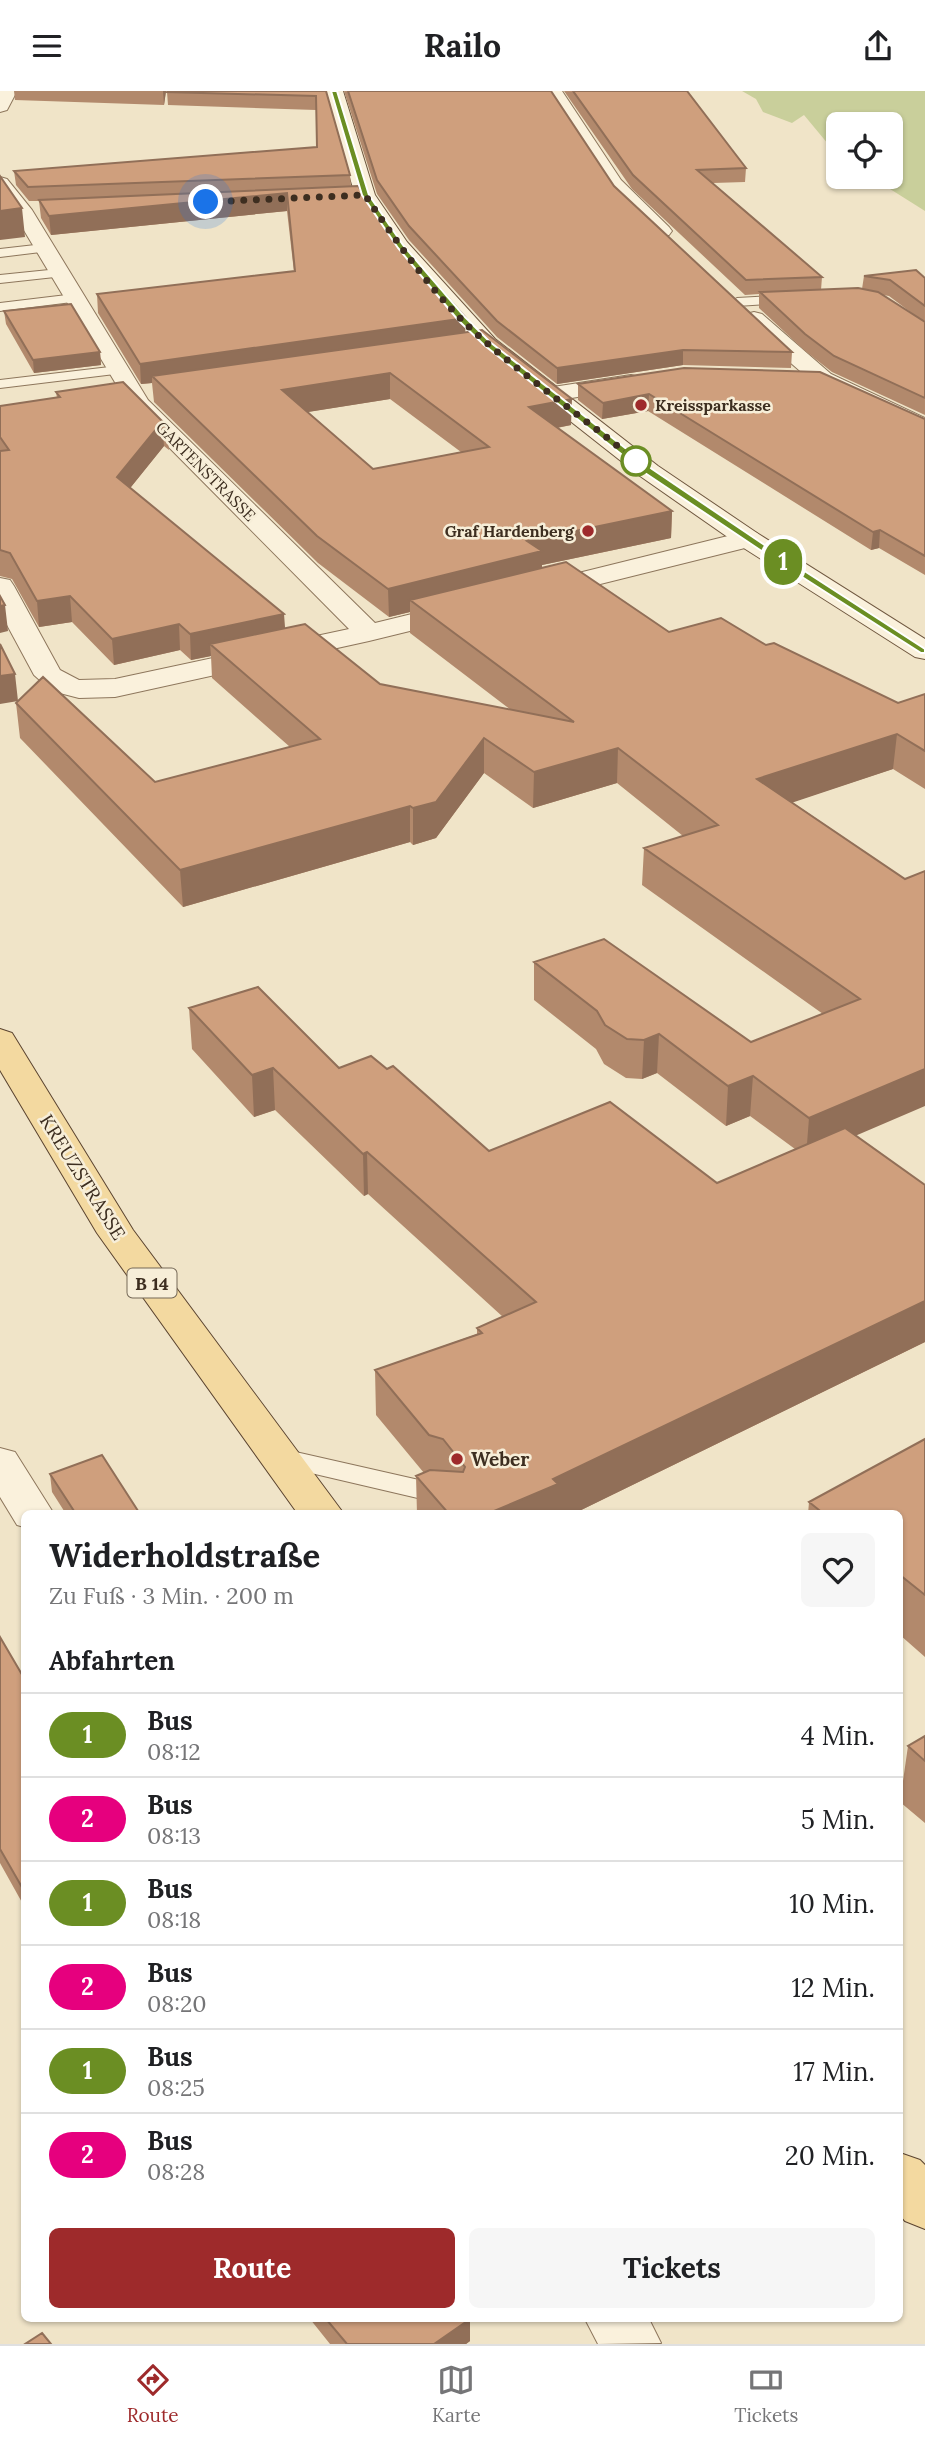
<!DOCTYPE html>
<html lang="de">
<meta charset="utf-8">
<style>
:root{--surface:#fff;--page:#f6f6f6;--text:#202124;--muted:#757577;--line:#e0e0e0;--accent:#9e2a2b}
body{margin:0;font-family:Lora,serif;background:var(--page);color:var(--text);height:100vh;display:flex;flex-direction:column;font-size:26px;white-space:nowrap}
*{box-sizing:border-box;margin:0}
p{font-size:23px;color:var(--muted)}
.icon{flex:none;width:38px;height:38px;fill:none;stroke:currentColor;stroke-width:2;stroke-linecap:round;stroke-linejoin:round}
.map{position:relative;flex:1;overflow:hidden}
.panel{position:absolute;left:21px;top:1419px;width:882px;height:812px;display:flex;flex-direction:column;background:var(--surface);border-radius:10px;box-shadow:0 2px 5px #0004}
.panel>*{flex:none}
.badge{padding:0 14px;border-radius:23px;font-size:24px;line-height:46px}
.fabs{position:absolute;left:826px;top:21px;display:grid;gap:14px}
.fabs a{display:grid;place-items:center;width:77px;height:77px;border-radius:10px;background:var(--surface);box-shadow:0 2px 5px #0004;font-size:35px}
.you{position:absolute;width:35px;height:35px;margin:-18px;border:5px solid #fff;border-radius:50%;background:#1a73e8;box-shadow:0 0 0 10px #1a73e833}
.map>.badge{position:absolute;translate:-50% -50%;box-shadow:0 0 0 4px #fff}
h2{padding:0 28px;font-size:26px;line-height:63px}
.round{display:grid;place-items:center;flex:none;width:74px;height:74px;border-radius:10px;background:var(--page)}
.headline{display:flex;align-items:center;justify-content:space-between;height:119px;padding:0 28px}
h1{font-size:33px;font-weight:700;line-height:52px}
.cta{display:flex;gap:14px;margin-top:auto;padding:14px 28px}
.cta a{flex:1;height:80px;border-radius:10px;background:var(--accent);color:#fff;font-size:28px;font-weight:700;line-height:80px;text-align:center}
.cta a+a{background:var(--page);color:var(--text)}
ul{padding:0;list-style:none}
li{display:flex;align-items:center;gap:21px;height:84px;padding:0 28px;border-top:2px solid var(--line)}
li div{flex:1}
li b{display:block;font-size:26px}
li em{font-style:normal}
li .badge{min-width:77px;font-weight:700;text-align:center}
header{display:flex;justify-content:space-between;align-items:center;height:91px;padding:0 28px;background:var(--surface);font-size:32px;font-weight:700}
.tabs{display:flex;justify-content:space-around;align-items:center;height:98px;border-top:2px solid var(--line);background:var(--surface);font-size:19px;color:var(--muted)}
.tabs a{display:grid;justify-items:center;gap:4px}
.tabs .on{color:var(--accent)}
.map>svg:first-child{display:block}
.green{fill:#c9cf9b}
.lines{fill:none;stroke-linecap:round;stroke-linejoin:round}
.lane-casing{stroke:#8d765c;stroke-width:2}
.street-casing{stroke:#8d765c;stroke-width:2}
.secondary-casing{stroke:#6f573f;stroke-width:2}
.primary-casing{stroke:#5b4430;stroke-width:2}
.lane{fill:#faf1dc;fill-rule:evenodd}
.street{fill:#faf1dc;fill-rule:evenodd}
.secondary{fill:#faf1dc;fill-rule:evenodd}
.primary{fill:#f3d9a0;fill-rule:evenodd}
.wall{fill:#b2896c;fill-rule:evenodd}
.shaded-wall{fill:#916f58}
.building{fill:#cf9f7d;stroke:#916f58;stroke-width:2;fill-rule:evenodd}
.line{fill:#6b8e23;stroke:#fff;stroke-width:2}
.walk{stroke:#3d2e20;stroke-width:7;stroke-dasharray:0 12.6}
.poi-dot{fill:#9e2a2b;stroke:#f7eed8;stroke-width:2.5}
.stop-dot{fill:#fff;stroke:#6b8e23;stroke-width:3.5}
.labels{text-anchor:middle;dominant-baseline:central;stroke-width:5;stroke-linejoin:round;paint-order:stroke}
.far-poi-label{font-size:16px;font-weight:bold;fill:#3d2e20;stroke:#f7eed8;text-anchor:start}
.far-street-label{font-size:16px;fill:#3d2e20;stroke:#f7eed8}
.shield{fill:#f7eed8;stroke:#756857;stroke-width:2}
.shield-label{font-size:18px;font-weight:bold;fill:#3d2e20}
.street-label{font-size:19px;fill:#3d2e20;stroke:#f7eed8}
.poi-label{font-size:19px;font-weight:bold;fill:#3d2e20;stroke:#f7eed8;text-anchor:start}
</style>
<header><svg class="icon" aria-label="menu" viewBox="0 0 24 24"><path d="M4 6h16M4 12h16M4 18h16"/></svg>Railo<svg class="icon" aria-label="share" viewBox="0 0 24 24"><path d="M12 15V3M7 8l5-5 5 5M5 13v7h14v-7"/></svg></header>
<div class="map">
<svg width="925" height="2253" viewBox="0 0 925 2253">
<rect width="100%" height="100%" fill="#f0e4c8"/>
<path class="green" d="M 742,0 L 925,0 L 925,120 L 871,86 L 891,86 L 891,33 L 838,33 L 838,65 L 804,24 L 792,32 L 763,21 L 756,8 Z"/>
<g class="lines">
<defs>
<path id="lane" d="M 44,153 L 51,157 L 49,160 L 0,166 L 0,158 Z
M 59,178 L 66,182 L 64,185 L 0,192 L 0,184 Z
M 75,203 L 80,204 L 80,210 L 0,220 L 0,212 Z
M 792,204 L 797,205 L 797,211 L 737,215 L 730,211 L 737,207 Z
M 118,275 L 123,276 L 125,279 L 123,282 L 0,297 L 0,289 Z
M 278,1357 L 441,1394 L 463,1423 L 433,1423 L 422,1408 L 268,1372 L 264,1366 L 268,1360 Z"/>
<path id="street" d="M 0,0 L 17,0 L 7,19 L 0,21 Z
M 544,0 L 562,0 L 621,89 L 669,136 L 672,140 L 669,144 L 655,144 L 607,97 Z
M 0,86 L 7,88 L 32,119 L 148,309 L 375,532 L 461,511 L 471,513 L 475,519 L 471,525 L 369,550 L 115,606 L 79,607 L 52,600 L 34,584 L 0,521 L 0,487 L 10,489 L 14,495 L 60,579 L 79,589 L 115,588 L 349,538 L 131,318 L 13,121 L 0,105 Z
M 754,221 L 762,223 L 831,283 L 925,327 L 925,343 L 815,293 L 746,233 L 743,228 L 746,223 Z
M 631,284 L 639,286 L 643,291 L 639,296 L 553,310 L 545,308 L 541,303 L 545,298 L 553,296 Z
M 748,440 L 757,442 L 761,448 L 757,454 L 540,508 L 530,506 L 526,500 L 530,494 Z
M 0,1357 L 15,1361 L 54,1423 L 24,1423 L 24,1436 L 17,1434 L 0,1406 Z
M 585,2228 L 649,2228 L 661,2252 L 598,2253 Z"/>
<path id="secondary" d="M 325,0 L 343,0 L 375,104 L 407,151 L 495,248 L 658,375 L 757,442 L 925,548 L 925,568 L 915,566 L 739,454 L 640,385 L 479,258 L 393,159 L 355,104 Z"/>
<path id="primary" d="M 0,938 L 12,942 L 133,1139 L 344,1423 L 298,1423 L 97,1142 L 0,979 Z
M 900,2062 L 920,2069 L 925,2074 L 925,2138 L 905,2130 L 900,2124 Z"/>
</defs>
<use href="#lane" class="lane-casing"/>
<use href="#street" class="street-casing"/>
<use href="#secondary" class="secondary-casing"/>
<use href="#primary" class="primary-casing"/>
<use href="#lane" class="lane"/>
<use href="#street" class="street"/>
<use href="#secondary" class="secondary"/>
<use href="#primary" class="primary"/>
</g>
<path class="wall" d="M 14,0 L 166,0 L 164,14 L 15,9 Z
M 326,0 L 350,84 L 351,95 L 391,142 L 465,241 L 571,334 L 557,337 L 672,420 L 671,447 L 542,474 L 542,477 L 669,541 L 766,554 L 898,612 L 925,603 L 925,698 L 893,678 L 792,711 L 905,788 L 856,1045 L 925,1094 L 925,1251 L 573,1423 L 417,1423 L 416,1385 L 424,1382 L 376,1324 L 375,1279 L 477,1243 L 477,1237 L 503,1226 L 368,1103 L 364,1105 L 275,1019 L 254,1026 L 192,958 L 189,917 L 339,977 L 489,1060 L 717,1092 L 795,1058 L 750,1025 L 726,1035 L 657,982 L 642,988 L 626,987 L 604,973 L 596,958 L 534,909 L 534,871 L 751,951 L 823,923 L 642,794 L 644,757 L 683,745 L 617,692 L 533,717 L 484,682 L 436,747 L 413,754 L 410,751 L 183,816 L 20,647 L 16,612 L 155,691 L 290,656 L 212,587 L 211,565 L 191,569 L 180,559 L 114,574 L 72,531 L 39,536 L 12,488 L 0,485 L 0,315 L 57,307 L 56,301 L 123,291 L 167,335 L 169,359 L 164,355 L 130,397 L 285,537 L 380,593 L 511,619 L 410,542 L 410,521 L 389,526 L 318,472 L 154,311 L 152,292 L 141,293 L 98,222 L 97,203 L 294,181 L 287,120 L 51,144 L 41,127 L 39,110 L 29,110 L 16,94 L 14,80 L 317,56 L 316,19 L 168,14 L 167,1 ZM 390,308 L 461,361 L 373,378 L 307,321 Z
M 344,0 L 551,0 L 614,95 L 792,261 L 791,277 L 683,274 L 557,293 L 497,246 L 409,149 L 377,103 Z
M 564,0 L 687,0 L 746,77 L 745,91 L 713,92 L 822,186 L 821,199 L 862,198 L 864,185 L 925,187 L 925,324 L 832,281 L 804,259 L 759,217 L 759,203 L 745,204 L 632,98 ZM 883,204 L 889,205 L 921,229 Z
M 4,220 L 100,261 L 101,274 L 34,282 L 6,233 Z
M 578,293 L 925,328 L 925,484 L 879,457 L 871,459 L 648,320 L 602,328 L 578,309 Z
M 925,1348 L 925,1566 L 900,1544 L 900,1423 L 808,1423 L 809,1411 Z
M 50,1383 L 140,1423 L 66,1423 L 52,1401 Z
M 0,1546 L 24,1587 L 24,1815 L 0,1772 Z
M 925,1645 L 925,1732 L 900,1711 L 908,1655 Z
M 310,2228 L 470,2228 L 470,2250 L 466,2253 L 330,2253 Z"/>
<path class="shaded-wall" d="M 163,0 L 166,0 L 164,14 Z
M 287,102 L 287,120 L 51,144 L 49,125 Z
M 22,117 L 25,146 L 0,149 L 0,120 Z
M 466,227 L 465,246 L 152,285 L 152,292 L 141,293 L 140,273 Z
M 683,259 L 683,274 L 557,293 L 557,277 Z
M 100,261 L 101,274 L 34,282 L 33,269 Z
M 390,282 L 390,308 L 283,325 L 282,299 Z
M 649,303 L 648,320 L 602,328 L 603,312 Z
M 572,308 L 571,334 L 529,342 L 529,316 Z
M 162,331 L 164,355 L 119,411 L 117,386 Z
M 672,420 L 671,447 L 542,474 L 542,488 L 410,509 L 410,521 L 389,526 L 388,498 L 527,450 Z
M 880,439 L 879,457 L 871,459 L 873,441 Z
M 70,505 L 72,531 L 39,536 L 37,510 Z
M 5,514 L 8,540 L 0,542 L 0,515 Z
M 284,523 L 286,549 L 210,553 L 211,565 L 191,569 L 190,543 Z
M 179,533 L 180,559 L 114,574 L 112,548 Z
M 15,583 L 18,610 L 0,613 L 0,585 Z
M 897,643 L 893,678 L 755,724 L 757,688 Z
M 484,647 L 484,682 L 436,747 L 413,754 L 413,717 Z
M 618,657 L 617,692 L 533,717 L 534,681 Z
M 410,715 L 410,751 L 183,816 L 180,779 Z
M 659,943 L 657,982 L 642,988 L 644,949 Z
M 273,977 L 275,1019 L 254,1026 L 252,984 Z
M 925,978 L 925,1015 L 806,1066 L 809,1027 Z
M 753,985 L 750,1025 L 726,1035 L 728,995 Z
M 367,1061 L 368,1103 L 364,1105 L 363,1063 Z
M 925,1210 L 925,1251 L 573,1423 L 487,1423 L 553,1388 Z
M 470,2228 L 470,2250 L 466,2253 L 434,2253 Z"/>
<path class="building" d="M 168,0 L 326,0 L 350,84 L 28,96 L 14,80 L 317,56 L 316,5 L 167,1 Z
M 348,0 L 551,0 L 614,95 L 792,261 L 683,259 L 557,277 L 497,230 L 409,135 L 377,89 Z
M 573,0 L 687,0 L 746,77 L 697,79 L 822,186 L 746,189 L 633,84 Z
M 0,85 L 22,117 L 0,120 Z
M 358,95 L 391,142 L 466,227 L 140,273 L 97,203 L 295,180 L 287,102 L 49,125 L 39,109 Z
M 916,179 L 925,187 L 925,215 L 890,189 L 864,185 Z
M 858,197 L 878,201 L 925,231 L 925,307 L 834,265 L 805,243 L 760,201 Z
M 71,213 L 100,261 L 33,269 L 4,220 Z
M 482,239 L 572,308 L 529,316 L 672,420 L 527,450 L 542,460 L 388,498 L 317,445 L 152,285 ZM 390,282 L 489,356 L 373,378 L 282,299 Z
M 684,277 L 820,281 L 925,328 L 925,465 L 880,439 L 873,441 L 649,303 L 603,312 L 578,293 Z
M 123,291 L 167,335 L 162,331 L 117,386 L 284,523 L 190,543 L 179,533 L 112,548 L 70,505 L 37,510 L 10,462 L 0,459 L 0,360 L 9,359 L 0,346 L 0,315 L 60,306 L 56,301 Z
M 566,471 L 669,541 L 721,527 L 766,554 L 774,552 L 898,612 L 925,603 L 925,660 L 897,643 L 757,688 L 905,788 L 925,780 L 925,978 L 809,1027 L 753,985 L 728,995 L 659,943 L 644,949 L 627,948 L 605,934 L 597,920 L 534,871 L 604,848 L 751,951 L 860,908 L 644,757 L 718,734 L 618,657 L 534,681 L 484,647 L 436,711 L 413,717 L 410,715 L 180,779 L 16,612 L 43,586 L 155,691 L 320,648 L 210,553 L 305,533 L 380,593 L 574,631 L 410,509 Z
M 0,505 L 5,514 L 0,515 Z
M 0,553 L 15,583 L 0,585 Z
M 258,896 L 339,977 L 371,965 L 387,978 L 393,975 L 489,1060 L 610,1011 L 717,1092 L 845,1037 L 925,1094 L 925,1210 L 553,1388 L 558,1393 L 487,1423 L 449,1423 L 416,1385 L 430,1379 L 463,1381 L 465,1376 L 443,1348 L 429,1344 L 375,1279 L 482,1242 L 477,1237 L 536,1211 L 367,1061 L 363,1063 L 273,977 L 252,984 L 189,917 Z
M 925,1348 L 925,1504 L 900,1484 L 900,1423 L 824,1423 L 809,1411 Z
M 102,1364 L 140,1423 L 76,1423 L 50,1383 Z
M 0,1546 L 24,1587 L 24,1798 L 23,1798 L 0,1758 Z
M 925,1645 L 925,1670 L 908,1655 Z
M 326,2228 L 470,2228 L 434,2253 L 347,2253 Z
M 42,2242 L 51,2253 L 25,2253 Z"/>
<path class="line" d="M 331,0 L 337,0 L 369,104 L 403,154 L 464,225 L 490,251 L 652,378 L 772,459 L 925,558 L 925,562 L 921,562 L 766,463 L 645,382 L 484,254 L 458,229 L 398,157 L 362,104 Z"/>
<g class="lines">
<path class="walk" d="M 206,111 L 365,104 C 400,156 439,212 488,253 C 536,294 588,330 636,370"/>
</g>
<g class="poi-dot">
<circle cx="641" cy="314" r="7"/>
<circle cx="588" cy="440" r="7"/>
<circle cx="457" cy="1368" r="7"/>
</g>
<circle class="stop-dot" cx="636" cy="370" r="14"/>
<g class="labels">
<g class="far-poi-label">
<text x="655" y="314">Kreissparkasse</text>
<text x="574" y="440" text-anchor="end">Graf Hardenberg</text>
</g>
<g class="far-street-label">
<text transform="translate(206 380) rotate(45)">GARTENSTRASSE</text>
</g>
<rect class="shield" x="127.5" y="1177.5" width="49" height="29" rx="5"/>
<g class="shield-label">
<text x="152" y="1192">B 14</text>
</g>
<g class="street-label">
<text transform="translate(83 1086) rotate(58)">KREUZSTRASSE</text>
</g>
<g class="poi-label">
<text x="471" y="1368">Weber</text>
</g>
</g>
</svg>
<div class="fabs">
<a><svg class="icon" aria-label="locate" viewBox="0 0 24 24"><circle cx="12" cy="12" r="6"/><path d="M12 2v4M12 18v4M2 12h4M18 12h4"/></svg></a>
</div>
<div class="you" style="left:206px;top:111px"></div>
<b class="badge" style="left:783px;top:471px;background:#6b8e23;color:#fff">1</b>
<section class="panel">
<div class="headline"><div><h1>Widerholdstraße</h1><p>Zu Fuß · 3 Min. · 200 m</p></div><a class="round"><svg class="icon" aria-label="heart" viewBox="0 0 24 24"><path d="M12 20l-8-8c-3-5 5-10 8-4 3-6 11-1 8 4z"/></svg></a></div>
<h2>Abfahrten</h2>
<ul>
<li><span class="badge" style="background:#6b8e23;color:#fff">1</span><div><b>Bus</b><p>08:12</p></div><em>4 Min.</em></li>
<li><span class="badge" style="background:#e6007e;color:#fff">2</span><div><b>Bus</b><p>08:13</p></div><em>5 Min.</em></li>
<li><span class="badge" style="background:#6b8e23;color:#fff">1</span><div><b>Bus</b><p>08:18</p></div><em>10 Min.</em></li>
<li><span class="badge" style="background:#e6007e;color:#fff">2</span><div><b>Bus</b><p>08:20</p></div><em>12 Min.</em></li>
<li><span class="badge" style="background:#6b8e23;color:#fff">1</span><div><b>Bus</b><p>08:25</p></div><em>17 Min.</em></li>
<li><span class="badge" style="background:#e6007e;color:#fff">2</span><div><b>Bus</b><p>08:28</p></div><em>20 Min.</em></li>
</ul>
<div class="cta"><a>Route</a><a>Tickets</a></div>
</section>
</div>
<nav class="tabs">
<a class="on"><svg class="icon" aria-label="directions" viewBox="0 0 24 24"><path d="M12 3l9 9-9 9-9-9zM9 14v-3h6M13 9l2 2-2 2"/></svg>Route</a>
<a><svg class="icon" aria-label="map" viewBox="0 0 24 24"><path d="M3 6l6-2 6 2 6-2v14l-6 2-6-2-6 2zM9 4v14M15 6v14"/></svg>Karte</a>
<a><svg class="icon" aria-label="tickets" viewBox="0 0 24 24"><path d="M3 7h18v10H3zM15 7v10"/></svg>Tickets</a>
</nav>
